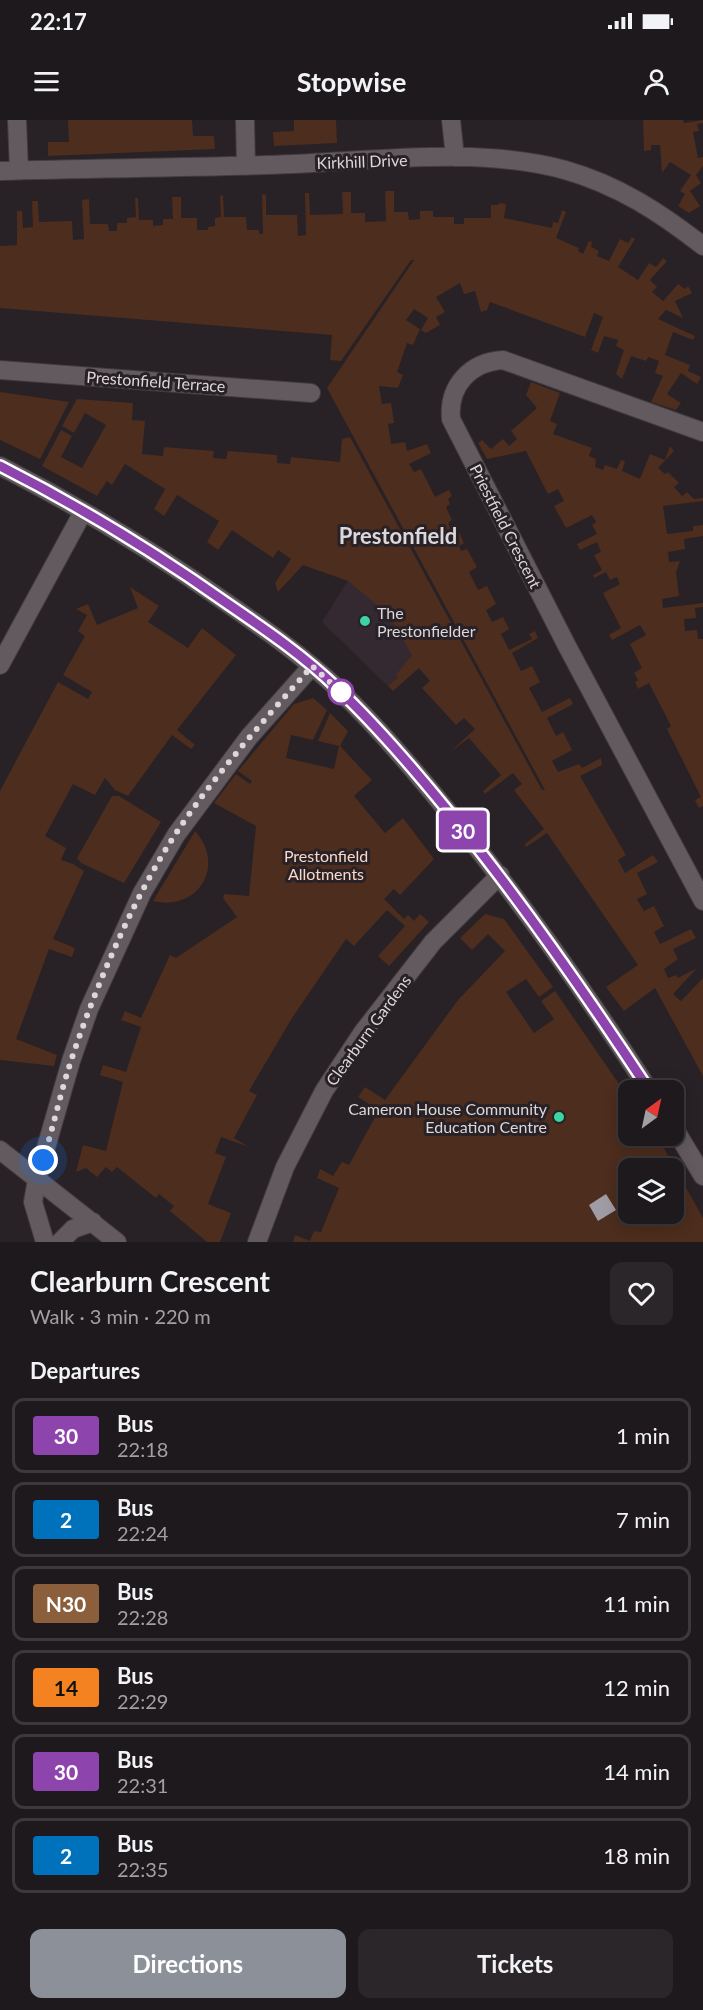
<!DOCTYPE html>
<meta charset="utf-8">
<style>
:root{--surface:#1e191c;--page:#2b2629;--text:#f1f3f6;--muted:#a1a0a3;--line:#3c383b;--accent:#8c9099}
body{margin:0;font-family:Lato,sans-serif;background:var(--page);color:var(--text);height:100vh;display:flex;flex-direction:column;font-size:22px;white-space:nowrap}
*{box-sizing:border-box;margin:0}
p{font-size:20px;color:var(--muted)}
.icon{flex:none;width:33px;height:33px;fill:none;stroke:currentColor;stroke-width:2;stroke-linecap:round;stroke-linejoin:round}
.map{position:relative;height:1122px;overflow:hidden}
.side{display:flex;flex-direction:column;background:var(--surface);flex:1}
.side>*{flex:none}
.badge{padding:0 12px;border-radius:4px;font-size:21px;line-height:39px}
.needle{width:39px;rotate:33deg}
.controls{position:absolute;left:618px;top:960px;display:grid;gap:12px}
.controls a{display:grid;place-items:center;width:66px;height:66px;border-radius:12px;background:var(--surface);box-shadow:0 3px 15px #0003,0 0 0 2px var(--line);font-size:30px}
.you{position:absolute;width:30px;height:30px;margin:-15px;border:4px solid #fff;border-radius:50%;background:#1a73e8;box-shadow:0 0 0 9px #1a73e833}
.map>.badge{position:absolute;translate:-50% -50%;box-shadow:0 0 0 3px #fff}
h2{padding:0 30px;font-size:22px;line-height:54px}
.round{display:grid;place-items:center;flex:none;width:63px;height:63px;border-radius:12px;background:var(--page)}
.headline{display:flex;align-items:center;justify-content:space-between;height:102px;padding:0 30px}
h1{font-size:28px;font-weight:700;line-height:45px}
.primary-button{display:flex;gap:12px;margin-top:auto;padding:12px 30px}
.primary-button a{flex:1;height:69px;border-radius:12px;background:var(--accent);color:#fff;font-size:24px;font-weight:700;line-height:69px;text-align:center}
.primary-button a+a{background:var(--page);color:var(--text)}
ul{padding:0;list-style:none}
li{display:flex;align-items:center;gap:18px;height:75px;margin:0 12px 9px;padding:0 18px;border:3px solid var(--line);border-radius:12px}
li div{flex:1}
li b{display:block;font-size:22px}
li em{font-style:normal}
li .badge{min-width:66px;font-weight:700;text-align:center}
.status{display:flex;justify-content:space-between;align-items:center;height:42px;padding:0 30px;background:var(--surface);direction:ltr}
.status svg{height:16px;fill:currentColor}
header{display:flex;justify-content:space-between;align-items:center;height:78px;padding:0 30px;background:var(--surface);font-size:27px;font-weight:700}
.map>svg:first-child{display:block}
.built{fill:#342931}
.green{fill:#4d2d1d;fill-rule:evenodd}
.building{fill:#a09ca5}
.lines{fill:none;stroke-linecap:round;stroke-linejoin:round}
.minor-casing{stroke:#413c40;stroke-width:20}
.minor{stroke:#625a5f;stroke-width:18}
.line-casing{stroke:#fff;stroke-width:14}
.line{stroke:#8e44ad;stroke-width:9}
.walk{stroke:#dbd7da;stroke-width:6;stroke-dasharray:0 10.8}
.poi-dot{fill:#3dd4a3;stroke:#282126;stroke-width:2}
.stop-dot{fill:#fff;stroke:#8e44ad;stroke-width:3}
.labels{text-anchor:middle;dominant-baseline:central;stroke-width:6;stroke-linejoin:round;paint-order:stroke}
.street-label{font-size:16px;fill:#dbd7da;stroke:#282126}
.poi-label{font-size:16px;fill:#dbd7da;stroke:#282126;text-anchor:start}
.park-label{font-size:16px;fill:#fbd7c7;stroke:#282126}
.district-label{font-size:22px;font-weight:bold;fill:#dbd7da;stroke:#282126}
</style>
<div class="status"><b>22:17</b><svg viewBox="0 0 49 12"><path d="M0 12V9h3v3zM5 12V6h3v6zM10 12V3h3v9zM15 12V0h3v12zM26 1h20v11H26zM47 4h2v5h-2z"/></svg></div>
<header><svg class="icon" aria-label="menu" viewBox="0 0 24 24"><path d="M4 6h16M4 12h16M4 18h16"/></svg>Stopwise<svg class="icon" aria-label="person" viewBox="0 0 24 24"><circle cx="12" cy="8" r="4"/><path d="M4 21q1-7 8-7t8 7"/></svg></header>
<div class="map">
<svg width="703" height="1122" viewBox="0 0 703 1122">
<rect width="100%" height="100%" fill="#282126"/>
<path class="built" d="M 365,433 L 434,536 L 388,566 L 322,502 Z"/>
<path class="green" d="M 68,0 L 192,0 L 193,16 L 214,16 L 215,29 L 48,36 L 48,22 L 69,22 Z
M 294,0 L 336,0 L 337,23 L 274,26 L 273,12 L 294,11 Z
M 643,0 L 683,0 L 684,3 L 703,0 L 703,3 L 697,4 L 699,11 L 693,12 L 698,38 L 703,37 L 703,46 L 696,55 L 701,63 L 690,71 L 700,86 L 689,93 L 678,86 L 685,74 L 680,71 L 691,55 L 670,42 L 662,53 L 660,25 L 651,25 L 651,30 L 644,31 Z
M 385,71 L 394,71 L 394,92 L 408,92 L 409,100 L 420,99 L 420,91 L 433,91 L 433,97 L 454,97 L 454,104 L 464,104 L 464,98 L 491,98 L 491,85 L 498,85 L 499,83 L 506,84 L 504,98 L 552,108 L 553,102 L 558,103 L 562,90 L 566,92 L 556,118 L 579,128 L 578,131 L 583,134 L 589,121 L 592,122 L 591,127 L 599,131 L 597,136 L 609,141 L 620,119 L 628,123 L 632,117 L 635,119 L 618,147 L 638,160 L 649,143 L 656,147 L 663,138 L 667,141 L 650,160 L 657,167 L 652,172 L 663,181 L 678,164 L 685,169 L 688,166 L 692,173 L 675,181 L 683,198 L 666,190 L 658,199 L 695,216 L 693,220 L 673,212 L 665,235 L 690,245 L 688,251 L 701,257 L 697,264 L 681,253 L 667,274 L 681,283 L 676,290 L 651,282 L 663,256 L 655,253 L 659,241 L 648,237 L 646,241 L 631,236 L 622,259 L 616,254 L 624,230 L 616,226 L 618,220 L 604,216 L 598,233 L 591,230 L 603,197 L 594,193 L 585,217 L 490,182 L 487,190 L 481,192 L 475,171 L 464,174 L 460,163 L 436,177 L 445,192 L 436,197 L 440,205 L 426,213 L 421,210 L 428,198 L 414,189 L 406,200 L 420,209 L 413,225 L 407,223 L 397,252 L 403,255 L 398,268 L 379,266 L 382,284 L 391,283 L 394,303 L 388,304 L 391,324 L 405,322 L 407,331 L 427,324 L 431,333 L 409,344 L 414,352 L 421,349 L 435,377 L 449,370 L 452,376 L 448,379 L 450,384 L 446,387 L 452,400 L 448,403 L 453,414 L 459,412 L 464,423 L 459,426 L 461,431 L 467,429 L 477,447 L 469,452 L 478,470 L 487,466 L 496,484 L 486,490 L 492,502 L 503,497 L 509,509 L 501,514 L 509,530 L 532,519 L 529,514 L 535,511 L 538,518 L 512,533 L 521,551 L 532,546 L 540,562 L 529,568 L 542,592 L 570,578 L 573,584 L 547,598 L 556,616 L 563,612 L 572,630 L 552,641 L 558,652 L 579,644 L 582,648 L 601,638 L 602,645 L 580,656 L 626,735 L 618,740 L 625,753 L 653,735 L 658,742 L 637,753 L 647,774 L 637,779 L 644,791 L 654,786 L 664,806 L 654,812 L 660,824 L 691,809 L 696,818 L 673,829 L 678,839 L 664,849 L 668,858 L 676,855 L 678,858 L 697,848 L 673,874 L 681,881 L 703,858 L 703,956 L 655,868 L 624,891 L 606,867 L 638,845 L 547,713 L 526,727 L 525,724 L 544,709 L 514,670 L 522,664 L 513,653 L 485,674 L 483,671 L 501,655 L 469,618 L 450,632 L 475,609 L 464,598 L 456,605 L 422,568 L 430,561 L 419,548 L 393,571 L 388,566 L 398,558 L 396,555 L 412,535 L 388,494 L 348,461 L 303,445 L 278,472 L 275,463 L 291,439 L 278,430 L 273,438 L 232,410 L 218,430 L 207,422 L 219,401 L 177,375 L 164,396 L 154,389 L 165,369 L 125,344 L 112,365 L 107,361 L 97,376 L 42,346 L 61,310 L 72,316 L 61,337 L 82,348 L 106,305 L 85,293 L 74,313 L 62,306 L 77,279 L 133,283 L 132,300 L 145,301 L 142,334 L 163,336 L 164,327 L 214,331 L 213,338 L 226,339 L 228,331 L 277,335 L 277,343 L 290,344 L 291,337 L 340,342 L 342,319 L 350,317 L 542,670 L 545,670 L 327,268 L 414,140 L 411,140 L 341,241 L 330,240 L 332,215 L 0,188 L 0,126 L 17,125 L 17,91 L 22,91 L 23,108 L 33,107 L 32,81 L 38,81 L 39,102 L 72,101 L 73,120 L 84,119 L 82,80 L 89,79 L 90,104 L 108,104 L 109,111 L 117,111 L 117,103 L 127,103 L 127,98 L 136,97 L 135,78 L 138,78 L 139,100 L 153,100 L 153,106 L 163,105 L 163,99 L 173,99 L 172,77 L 181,77 L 181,98 L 197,98 L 197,110 L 208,110 L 208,107 L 215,106 L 215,98 L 221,97 L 220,76 L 223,75 L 224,97 L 246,97 L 247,110 L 259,110 L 259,114 L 263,114 L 262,74 L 266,75 L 266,95 L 297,95 L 298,116 L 306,115 L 305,73 L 309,73 L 310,95 L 343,94 L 342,72 L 351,72 L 351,93 L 365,93 L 365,102 L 386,101 Z
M 531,262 L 560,273 L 550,301 L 557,304 L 553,314 L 592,328 L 589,336 L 596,339 L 595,347 L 603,350 L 605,345 L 617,349 L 621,340 L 625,341 L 622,351 L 640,359 L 650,334 L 665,340 L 670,326 L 674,331 L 658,348 L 665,354 L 668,352 L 679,363 L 674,367 L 682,376 L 687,372 L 694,379 L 703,378 L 703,381 L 663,386 L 667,414 L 693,411 L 693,406 L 703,405 L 703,416 L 684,419 L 685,429 L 668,432 L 669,442 L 680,441 L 676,452 L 679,476 L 662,479 L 663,488 L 703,483 L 703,487 L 695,488 L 696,498 L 684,499 L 685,511 L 697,510 L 698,519 L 703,519 L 703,686 L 699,688 L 695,680 L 701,677 L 667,609 L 671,606 L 649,563 L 638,569 L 635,562 L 638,560 L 634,553 L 642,548 L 630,524 L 646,515 L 640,505 L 612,520 L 609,515 L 621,508 L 603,473 L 620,464 L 617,457 L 610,460 L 606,452 L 594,458 L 593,455 L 602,450 L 594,435 L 601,432 L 597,422 L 580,430 L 577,424 L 597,414 L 592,405 L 596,402 L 592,395 L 566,408 L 554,386 L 564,381 L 558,369 L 548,374 L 526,331 L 487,339 L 478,323 L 482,320 L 491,329 L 503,319 L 509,326 L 517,319 L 511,311 L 537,288 L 526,275 Z
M 0,272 L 69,282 L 40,339 L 0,320 Z
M 130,467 L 159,486 L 148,502 L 188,528 L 202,508 L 236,535 L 177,610 L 195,625 L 191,629 L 172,615 L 128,676 L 115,670 L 105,658 L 95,675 L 73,664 L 45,716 L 66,728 L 61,740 L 73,744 L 84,751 L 53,819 L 75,828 L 72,837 L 49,829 L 16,919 L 57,935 L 54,946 L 0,940 L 0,671 L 58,562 L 88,579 L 92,572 L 63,555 L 85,516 L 78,511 L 87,495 L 76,489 L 88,484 L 97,505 L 138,488 Z
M 313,578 L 327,590 L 313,620 L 291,615 L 286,638 L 334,649 L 339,626 L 318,621 L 330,593 L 348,611 L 340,626 L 372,660 L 354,676 L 385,713 L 403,698 L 434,739 L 400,775 L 394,769 L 384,779 L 404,799 L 408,795 L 414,801 L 420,794 L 429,802 L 389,846 L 378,836 L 405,806 L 387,790 L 354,826 L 346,819 L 292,898 L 249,971 L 257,975 L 234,1018 L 249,1027 L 221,1017 L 215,1033 L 226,1037 L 208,1084 L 231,1093 L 220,1122 L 207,1122 L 170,1091 L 174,1086 L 159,1074 L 156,1078 L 117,1047 L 112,1052 L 106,1047 L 97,1057 L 86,1048 L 76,1052 L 83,1025 L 106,1031 L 123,962 L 100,955 L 103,945 L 126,952 L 141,907 L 121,900 L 125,891 L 141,898 L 170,835 L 176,838 L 237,797 L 223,778 L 224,774 L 249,776 L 256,706 L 214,683 L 236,654 L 250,664 L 252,661 L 238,651 L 294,584 Z
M 112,676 L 119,676 L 161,702 L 124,763 L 81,743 L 77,738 Z
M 195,711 C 226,745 199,792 153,781 Z
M 485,794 L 504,799 L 553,867 L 539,877 L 526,859 L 506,872 L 534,913 L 554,899 L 541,881 L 555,871 L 628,977 L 628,1016 L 656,1016 L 661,1023 L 703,1098 L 703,1122 L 293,1122 L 295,1115 L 310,1121 L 314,1111 L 321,1112 L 339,1068 L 317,1058 L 320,1049 L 333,1056 L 342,1042 L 349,1045 L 379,990 L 358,977 L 365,967 L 385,980 L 458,880 L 505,831 L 488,814 L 472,830 L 460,818 ZM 628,1048 L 674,1048 L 674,1094 L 628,1094 Z"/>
<path class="building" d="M 606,1074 L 616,1090 L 598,1101 L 589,1085 Z"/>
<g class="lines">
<defs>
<path id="minor" d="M 17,0 L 19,51
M 245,0 L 246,46
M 451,0 L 455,37
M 0,51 C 98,48 196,48 294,44 C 381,40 481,27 565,50 C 618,65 661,93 703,126
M 0,250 L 311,273
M 703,312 L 503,240 C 470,242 448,266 451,299 L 567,526 L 703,781
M 0,346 C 78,386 153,431 224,481 C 263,508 303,536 337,568 C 379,608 417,653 453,698 C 524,785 588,876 649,970
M 0,545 L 83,392
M 674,1008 L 703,1056
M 0,1030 L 117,1122
M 45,1122 L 33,1082 L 37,1059 L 71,941 L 89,889 L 142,773 L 176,715 L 249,617 L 312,546
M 60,1122 L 73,1109 L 93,1102
M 257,1122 L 285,1047 L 324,971 L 363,912 L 433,822 L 500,755"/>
</defs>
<use href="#minor" class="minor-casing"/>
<use href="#minor" class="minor"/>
</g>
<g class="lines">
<defs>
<path id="line" d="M 0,346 C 79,386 156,433 228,484 C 266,510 304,536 337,568 C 377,606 413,648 448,691 C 521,780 586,874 649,970"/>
</defs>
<use href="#line" class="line-casing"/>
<use href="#line" class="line"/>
<path class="walk" d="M 43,1040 C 53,1008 60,975 70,944 C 91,879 125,798 160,739 C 199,672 260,605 312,546 L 344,575 L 341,572"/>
</g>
<g class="poi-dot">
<circle cx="365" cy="501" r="6"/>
<circle cx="559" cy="997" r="6"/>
</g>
<circle class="stop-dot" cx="341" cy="572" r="12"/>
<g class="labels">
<g class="street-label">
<text transform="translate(362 41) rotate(-2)">Kirkhill Drive</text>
<text transform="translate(156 261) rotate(4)">Prestonfield Terrace</text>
<text transform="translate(506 406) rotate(63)">Priestfield Crescent</text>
<text transform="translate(368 910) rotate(-54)">Clearburn Gardens</text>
</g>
<g class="poi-label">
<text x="377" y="492">The<tspan x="377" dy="18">Prestonfielder</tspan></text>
<text x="547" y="988" text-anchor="end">Cameron House Community<tspan x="547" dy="18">Education Centre</tspan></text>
</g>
<g class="park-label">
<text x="326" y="735">Prestonfield<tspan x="326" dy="18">Allotments</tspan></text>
</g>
<g class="district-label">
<text x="398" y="415">Prestonfield</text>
</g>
</g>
</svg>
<div class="controls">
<a><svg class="needle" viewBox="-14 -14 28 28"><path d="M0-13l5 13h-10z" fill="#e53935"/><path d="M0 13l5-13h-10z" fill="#a1a0a3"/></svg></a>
<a><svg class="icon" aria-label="layers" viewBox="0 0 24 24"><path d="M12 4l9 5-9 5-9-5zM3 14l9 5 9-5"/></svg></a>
</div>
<div class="you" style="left:43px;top:1040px"></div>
<b class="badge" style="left:463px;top:710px;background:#8e44ad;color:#fff">30</b>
</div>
<section class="side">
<div class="headline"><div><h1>Clearburn Crescent</h1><p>Walk · 3 min · 220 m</p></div><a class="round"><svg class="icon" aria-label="heart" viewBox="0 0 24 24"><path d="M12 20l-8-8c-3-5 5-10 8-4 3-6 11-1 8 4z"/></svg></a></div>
<h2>Departures</h2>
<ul>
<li><span class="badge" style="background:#8e44ad;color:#fff">30</span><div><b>Bus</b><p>22:18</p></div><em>1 min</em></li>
<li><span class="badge" style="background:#0072bc;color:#fff">2</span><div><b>Bus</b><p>22:24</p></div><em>7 min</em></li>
<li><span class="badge" style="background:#8b5e3c;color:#fff">N30</span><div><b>Bus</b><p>22:28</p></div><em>11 min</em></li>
<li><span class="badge" style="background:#f58220;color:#111">14</span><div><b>Bus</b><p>22:29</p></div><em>12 min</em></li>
<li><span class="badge" style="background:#8e44ad;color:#fff">30</span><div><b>Bus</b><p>22:31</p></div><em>14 min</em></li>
<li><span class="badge" style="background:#0072bc;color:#fff">2</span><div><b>Bus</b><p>22:35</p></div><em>18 min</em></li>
</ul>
<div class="primary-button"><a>Directions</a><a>Tickets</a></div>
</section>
